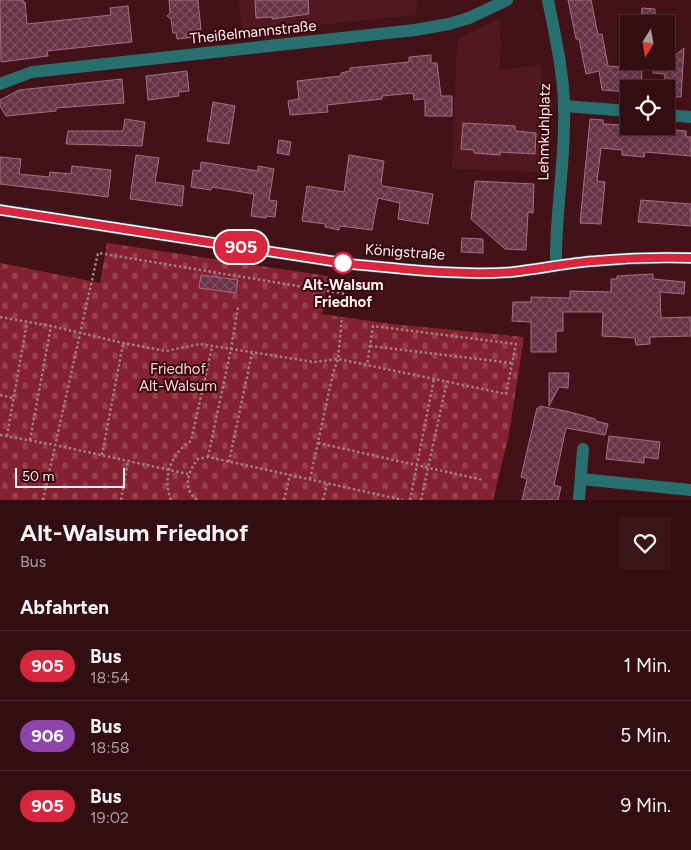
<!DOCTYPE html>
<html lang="de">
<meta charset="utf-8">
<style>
:root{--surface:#320d12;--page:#3a161b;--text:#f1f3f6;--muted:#a89c9f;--line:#4d2d32}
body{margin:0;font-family:Figtree,sans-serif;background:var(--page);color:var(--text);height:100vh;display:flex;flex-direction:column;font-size:19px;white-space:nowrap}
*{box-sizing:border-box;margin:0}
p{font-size:16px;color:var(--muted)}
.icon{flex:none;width:28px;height:28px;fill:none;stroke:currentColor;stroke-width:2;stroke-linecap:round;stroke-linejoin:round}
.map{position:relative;height:500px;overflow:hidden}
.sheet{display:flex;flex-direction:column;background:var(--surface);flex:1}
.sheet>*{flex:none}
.badge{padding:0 10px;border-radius:16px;font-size:18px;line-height:32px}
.needle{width:32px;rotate:191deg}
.buttons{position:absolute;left:620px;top:15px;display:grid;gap:10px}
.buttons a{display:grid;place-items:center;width:55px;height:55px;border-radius:0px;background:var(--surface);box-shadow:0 2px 8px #0003,0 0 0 1px var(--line);font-size:25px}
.scale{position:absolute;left:15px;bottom:12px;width:110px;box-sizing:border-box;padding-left:5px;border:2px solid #fef0f0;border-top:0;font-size:14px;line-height:18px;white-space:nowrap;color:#fef0f0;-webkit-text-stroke:4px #38060f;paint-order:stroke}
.map>.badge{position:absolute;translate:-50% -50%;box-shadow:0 0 0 2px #fff}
h2{padding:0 20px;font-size:19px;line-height:45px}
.round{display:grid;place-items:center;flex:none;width:52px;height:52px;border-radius:0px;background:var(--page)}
.head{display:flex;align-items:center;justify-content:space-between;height:85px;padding:0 20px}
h1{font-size:24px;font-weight:700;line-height:38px}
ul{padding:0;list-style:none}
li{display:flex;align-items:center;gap:15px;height:70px;padding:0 20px;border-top:1px solid var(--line)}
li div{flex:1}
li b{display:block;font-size:19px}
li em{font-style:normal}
li .badge{min-width:55px;font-weight:700;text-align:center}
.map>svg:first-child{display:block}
.built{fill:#521820}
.cemetery{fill:url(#cemetery-stones)}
.building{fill:url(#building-cross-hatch);stroke:#a86f84}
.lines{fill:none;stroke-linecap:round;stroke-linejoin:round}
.path{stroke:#a08084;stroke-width:2.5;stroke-dasharray:2.5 2.5;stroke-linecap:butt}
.street{stroke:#286f70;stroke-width:12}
.secondary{stroke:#03999a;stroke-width:12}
.line-casing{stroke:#fff;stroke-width:11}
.line{stroke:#d7263d;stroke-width:8}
.stop-dot{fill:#fff;stroke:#d7263d;stroke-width:2.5}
.labels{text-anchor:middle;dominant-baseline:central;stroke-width:4;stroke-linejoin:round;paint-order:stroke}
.street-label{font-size:15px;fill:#fef0f0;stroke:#38060f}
.stop-label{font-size:15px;font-weight:bold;fill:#fef0f0;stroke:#38060f}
.park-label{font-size:15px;fill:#f6d5d6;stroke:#38060f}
</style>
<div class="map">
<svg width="691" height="500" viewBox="0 0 691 500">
<defs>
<pattern id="cemetery-stones" width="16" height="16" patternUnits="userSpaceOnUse" patternTransform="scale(1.25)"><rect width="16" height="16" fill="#852132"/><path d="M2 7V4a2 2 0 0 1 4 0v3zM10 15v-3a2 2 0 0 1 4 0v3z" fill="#974250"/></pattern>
<pattern id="building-cross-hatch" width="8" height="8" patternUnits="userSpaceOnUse" patternTransform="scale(1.25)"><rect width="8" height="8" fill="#663347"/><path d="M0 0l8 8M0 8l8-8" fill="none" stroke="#7d5162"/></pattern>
</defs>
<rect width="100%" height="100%" fill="#431118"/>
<path class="built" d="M 239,0 L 417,0 L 416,15 L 242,33 Z
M 499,19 L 501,46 L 499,70 L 541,65 L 544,117 L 541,172 L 452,169 L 457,39 Z"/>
<path class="cemetery" d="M 107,243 L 328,276 L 322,314 L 392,324 L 524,337 L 509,434 L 493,500 L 0,500 L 0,263 L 100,283 Z"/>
<path class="building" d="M 0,0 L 23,0 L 23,3 L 25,2 L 27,24 L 111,15 L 110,8 L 128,6 L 132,42 L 47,51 L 48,56 L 1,62 Z
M 169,0 L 198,0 L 201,30 L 196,30 L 196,37 L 177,39 L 176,33 L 173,33 L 171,19 L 167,16 L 170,13 Z
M 255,0 L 308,0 L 309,14 L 272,19 L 272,17 L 256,18 Z
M 568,0 L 591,0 L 598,35 L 602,34 L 608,66 L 642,69 L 641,89 L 629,89 L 629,92 L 602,90 L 599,71 L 586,74 L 579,39 L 576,39 Z
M 642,8 L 655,9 L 655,24 L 641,24 Z
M 684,48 L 681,97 L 666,96 L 666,89 L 664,89 L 665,74 L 653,73 L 654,61 L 668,61 Z
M 431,55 L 431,63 L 437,63 L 441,96 L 452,96 L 452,116 L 425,116 L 425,99 L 414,100 L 413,93 L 382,96 L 382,99 L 327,105 L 328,112 L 290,115 L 288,101 L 299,99 L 297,81 L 341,76 L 341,73 L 350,71 L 350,68 L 409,62 L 409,57 Z
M 187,71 L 189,91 L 178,92 L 179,96 L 148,100 L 146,76 Z
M 122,79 L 124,103 L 56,108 L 56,111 L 6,116 L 0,106 L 0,100 L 19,90 Z
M 213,102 L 235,106 L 229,144 L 207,141 Z
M 125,119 L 145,122 L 142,146 L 66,144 L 68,131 L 123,131 Z
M 590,119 L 603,120 L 603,124 L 625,125 L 624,131 L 664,135 L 664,129 L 686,131 L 686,137 L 691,137 L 691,156 L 645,152 L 644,157 L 622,155 L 622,150 L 601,148 L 597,181 L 605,182 L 601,224 L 580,223 Z
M 463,123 L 515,126 L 515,131 L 536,133 L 535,154 L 500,152 L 500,155 L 474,153 L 474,150 L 461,149 Z
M 279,140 L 291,142 L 289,155 L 277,153 Z
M 136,155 L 159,158 L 155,182 L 184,186 L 182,206 L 130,199 Z
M 349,155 L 384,161 L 381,184 L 383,186 L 433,194 L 428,224 L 398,219 L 400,203 L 378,198 L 372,230 L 340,226 L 339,230 L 325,227 L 325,224 L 302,221 L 307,186 L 344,192 Z
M 0,157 L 21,159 L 19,174 L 49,177 L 50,172 L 71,174 L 72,166 L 111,170 L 108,197 L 0,184 Z
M 201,162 L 258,171 L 258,166 L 274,169 L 269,200 L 277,201 L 275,217 L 266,216 L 266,218 L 251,216 L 254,194 L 212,187 L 211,190 L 191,187 L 193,170 L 200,171 Z
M 475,181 L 534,184 L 533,213 L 528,212 L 526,250 L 505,249 L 471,219 Z
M 641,200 L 691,204 L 691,226 L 638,222 Z
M 462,238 L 483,239 L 483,253 L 461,252 Z
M 653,274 L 653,279 L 685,282 L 684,294 L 660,292 L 661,318 L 691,317 L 691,336 L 650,337 L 650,344 L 636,345 L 635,338 L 602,336 L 603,312 L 563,312 L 563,331 L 556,331 L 556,352 L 531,352 L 531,322 L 512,321 L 513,302 L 531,302 L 531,297 L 570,298 L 570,291 L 611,292 L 611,279 L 617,279 L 617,276 Z
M 201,275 L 238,280 L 236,293 L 199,288 Z
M 549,373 L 569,373 L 568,388 L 559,387 L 549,406 Z
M 540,406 L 570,412 L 595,419 L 595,421 L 608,424 L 605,435 L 566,428 L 554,485 L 561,487 L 558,500 L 522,500 L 527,479 L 521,477 L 537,408 L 539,408 Z
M 609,436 L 660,442 L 658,459 L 644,457 L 644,463 L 606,459 Z"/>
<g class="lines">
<path class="path" d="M 0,317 L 51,326 L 123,343 L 166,351 L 200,344 L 314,362 L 338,359 L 506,394 L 516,344 L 373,326 L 367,365
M 370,346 L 512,363
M 0,395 L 13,398
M 0,435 L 55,445 L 188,474
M 7,436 L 27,322
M 30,440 L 51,326
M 318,443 L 483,480
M 102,455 L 123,344
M 208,457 L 231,349 L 238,307
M 229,462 L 252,353
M 310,479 L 333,373 L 338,359 L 342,317
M 43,500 L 98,253 L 346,294
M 121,500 L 128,461
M 171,500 C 162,478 171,453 191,441 L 212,347
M 197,500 C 182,489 188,471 198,459 L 208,457 L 290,475
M 284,500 L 290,475 L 403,500
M 323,500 L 327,484
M 410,500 L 434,379
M 421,500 L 447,381"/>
<path class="street" d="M 548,0 C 555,35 563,70 564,105 C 566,159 555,212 556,265
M 0,84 L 32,72 L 415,30 L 449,24 L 469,18 L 507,0
M 564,106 L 629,111
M 666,115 L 691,117
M 581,479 L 691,490
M 579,500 L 583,449"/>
<path class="secondary" d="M 0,210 L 351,264 C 404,269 459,276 512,272 C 540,269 567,263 595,261 C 627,258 659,257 691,258"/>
</g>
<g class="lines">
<defs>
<path id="line" d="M 0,210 L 351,264 C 404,269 459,276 512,272 C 540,269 567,263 595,261 C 627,258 659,257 691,258"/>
</defs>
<use href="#line" class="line-casing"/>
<use href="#line" class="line"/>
</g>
<circle class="stop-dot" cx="343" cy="263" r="10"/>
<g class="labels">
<g class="street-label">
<text transform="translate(253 32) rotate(-6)">Theißelmannstraße</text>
<text transform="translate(544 132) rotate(-89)">Lehmkuhlplatz</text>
<text transform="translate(405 252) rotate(4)">Königstraße</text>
</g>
<g class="stop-label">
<text x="343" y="285">Alt-Walsum<tspan x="343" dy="17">Friedhof</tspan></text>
</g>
<g class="park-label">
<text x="178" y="369">Friedhof<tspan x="178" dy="17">Alt-Walsum</tspan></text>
</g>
</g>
</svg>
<div class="buttons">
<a><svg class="needle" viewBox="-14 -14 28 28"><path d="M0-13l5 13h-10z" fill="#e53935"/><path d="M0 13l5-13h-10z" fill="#a89c9f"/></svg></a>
<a><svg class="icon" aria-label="locate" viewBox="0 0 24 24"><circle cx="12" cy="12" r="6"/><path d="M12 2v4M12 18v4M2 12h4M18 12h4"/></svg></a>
</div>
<div class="scale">50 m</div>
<b class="badge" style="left:241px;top:247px;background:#d7263d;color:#fff">905</b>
</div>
<section class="sheet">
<div class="head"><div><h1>Alt-Walsum Friedhof</h1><p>Bus</p></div><a class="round"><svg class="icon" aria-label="heart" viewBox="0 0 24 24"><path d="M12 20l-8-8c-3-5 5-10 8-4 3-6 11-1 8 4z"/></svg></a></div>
<h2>Abfahrten</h2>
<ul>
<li><span class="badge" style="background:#d7263d;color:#fff">905</span><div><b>Bus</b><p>18:54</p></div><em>1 Min.</em></li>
<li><span class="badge" style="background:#8e44ad;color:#fff">906</span><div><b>Bus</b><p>18:58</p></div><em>5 Min.</em></li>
<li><span class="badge" style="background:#d7263d;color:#fff">905</span><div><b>Bus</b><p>19:02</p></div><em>9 Min.</em></li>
</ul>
</section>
